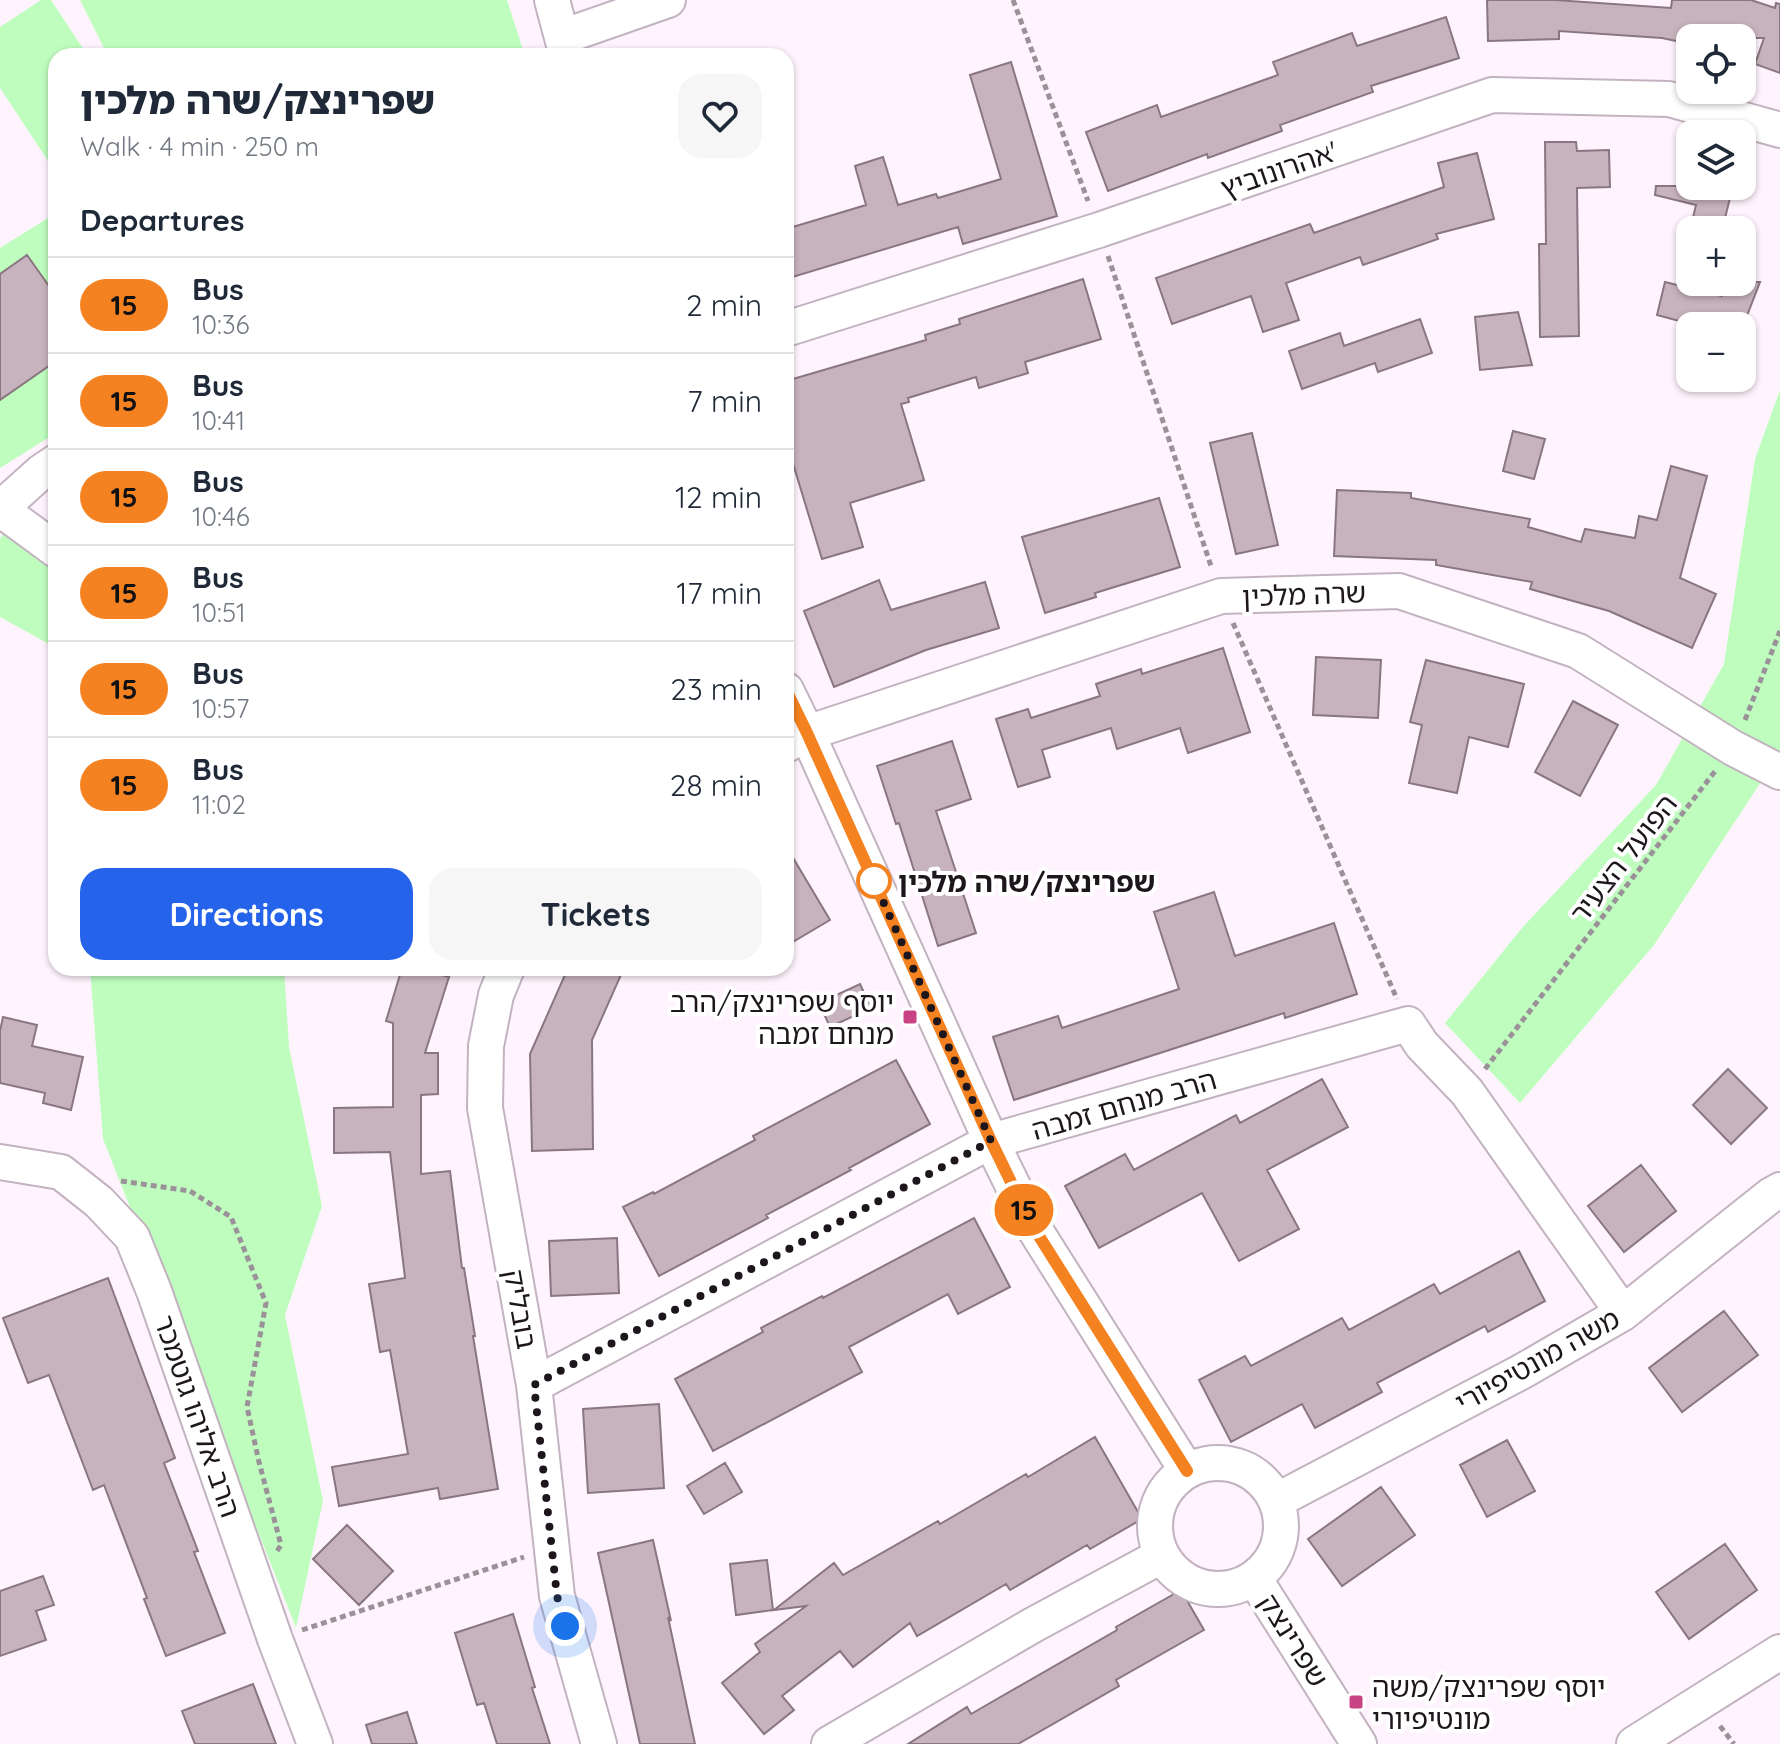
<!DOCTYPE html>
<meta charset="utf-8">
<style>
:root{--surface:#fff;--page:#f6f6f7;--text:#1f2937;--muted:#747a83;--line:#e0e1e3;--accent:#2563eb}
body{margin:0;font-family:Quicksand,"Noto Sans Hebrew",sans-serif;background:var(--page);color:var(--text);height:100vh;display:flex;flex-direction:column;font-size:30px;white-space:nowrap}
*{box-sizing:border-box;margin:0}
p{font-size:26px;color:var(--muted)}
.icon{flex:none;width:44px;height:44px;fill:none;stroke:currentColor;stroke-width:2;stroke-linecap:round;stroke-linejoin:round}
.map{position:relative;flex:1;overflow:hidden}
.details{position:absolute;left:48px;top:48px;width:746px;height:928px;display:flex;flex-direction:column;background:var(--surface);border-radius:24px;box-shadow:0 2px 6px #0004}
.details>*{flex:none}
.badge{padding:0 16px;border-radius:26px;font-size:28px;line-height:52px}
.tools{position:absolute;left:1676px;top:24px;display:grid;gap:16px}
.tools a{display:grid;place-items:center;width:80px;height:80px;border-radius:16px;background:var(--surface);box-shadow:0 2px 6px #0004;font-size:40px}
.you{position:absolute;width:40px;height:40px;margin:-20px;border:6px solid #fff;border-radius:50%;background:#1a73e8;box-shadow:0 0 0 12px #1a73e833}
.map>.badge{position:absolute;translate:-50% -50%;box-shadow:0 0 0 4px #fff}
h2{padding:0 32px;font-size:30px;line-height:72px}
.round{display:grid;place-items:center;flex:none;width:84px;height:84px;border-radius:24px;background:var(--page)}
.headline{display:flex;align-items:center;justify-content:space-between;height:136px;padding:0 32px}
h1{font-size:38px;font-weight:800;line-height:60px}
.button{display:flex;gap:16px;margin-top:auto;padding:16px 32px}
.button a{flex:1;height:92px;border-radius:24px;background:var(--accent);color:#fff;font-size:32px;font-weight:800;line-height:92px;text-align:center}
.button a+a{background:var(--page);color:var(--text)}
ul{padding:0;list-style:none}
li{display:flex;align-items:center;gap:24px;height:96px;padding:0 32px;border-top:2px solid var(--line)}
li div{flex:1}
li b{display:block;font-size:30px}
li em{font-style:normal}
li .badge{min-width:88px;font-weight:700;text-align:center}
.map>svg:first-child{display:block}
.green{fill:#bffdbf}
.building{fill:#c7b3bd;stroke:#8a7680;stroke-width:2}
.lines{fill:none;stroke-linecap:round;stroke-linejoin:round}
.minor-casing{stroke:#c3b3c1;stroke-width:38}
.path{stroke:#9a9199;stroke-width:5;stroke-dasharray:6 4;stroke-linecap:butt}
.minor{stroke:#fff;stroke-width:34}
.line-casing{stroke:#fff;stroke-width:18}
.line{stroke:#f58220;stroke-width:12}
.walk{stroke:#1d171d;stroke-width:8;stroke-dasharray:0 14.4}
.stop-dot{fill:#fff;stroke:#f58220;stroke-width:4}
.poi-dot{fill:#c84284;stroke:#fff;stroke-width:3}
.labels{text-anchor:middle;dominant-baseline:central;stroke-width:8;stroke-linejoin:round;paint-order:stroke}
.street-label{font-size:28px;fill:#1d171d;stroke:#fff}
.stop-label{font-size:28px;font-weight:bold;fill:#1d171d;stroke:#fff;text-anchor:start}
.poi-label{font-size:28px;fill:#1d171d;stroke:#fff;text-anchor:end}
</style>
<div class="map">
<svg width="1780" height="1744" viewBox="0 0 1780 1744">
<rect width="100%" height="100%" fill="#fff4fd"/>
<path class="green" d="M 41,0 L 51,0 L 88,56 L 56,56 L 56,173 L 0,88 L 0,27 Z
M 80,0 L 507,0 L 525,56 L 108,56 Z
M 56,213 L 56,433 L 0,468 L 0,248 Z
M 1780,390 L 1780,753 L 1654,945 L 1520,1103 L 1445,1023 L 1522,928 L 1656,785 L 1724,664 L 1755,459 Z
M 6,528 L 56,568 L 56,648 L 0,617 L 0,539 Z
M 90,968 L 284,968 L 289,1047 L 322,1206 L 285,1315 L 323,1501 L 296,1628 L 103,1139 Z"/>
<path class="building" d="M 1487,0 L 1555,0 L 1671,8 L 1672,0 L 1751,0 L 1775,8 L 1776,3 L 1780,4 L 1780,73 L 1755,64 L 1764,38 L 1690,38 L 1690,44 L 1662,38 L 1559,31 L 1559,39 L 1488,41 Z
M 1446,17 L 1459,58 L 1371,86 L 1373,92 L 1280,125 L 1282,131 L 1208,158 L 1207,154 L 1108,191 L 1086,132 L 1157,105 L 1161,117 L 1278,75 L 1273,62 L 1352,33 L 1357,46 Z
M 1011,62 L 1057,216 L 963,244 L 958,227 L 786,279 L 786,229 L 866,205 L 855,166 L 883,157 L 898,205 L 936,194 L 938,198 L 1001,179 L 970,75 Z
M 1545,142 L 1576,142 L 1577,151 L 1609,150 L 1610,187 L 1577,188 L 1579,336 L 1540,337 L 1539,244 L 1546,244 Z
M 1477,153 L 1494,219 L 1436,234 L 1438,239 L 1363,265 L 1360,257 L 1286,283 L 1299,320 L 1263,332 L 1251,296 L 1172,324 L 1156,278 L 1310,224 L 1314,233 L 1444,187 L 1438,163 Z
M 1656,186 L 1733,186 L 1722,230 L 1690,230 L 1696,205 L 1655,195 Z
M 27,255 L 56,296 L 56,361 L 0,400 L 0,274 Z
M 1083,279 L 1101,339 L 1025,362 L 1028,373 L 979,388 L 976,377 L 908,398 L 909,402 L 901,404 L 924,480 L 850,503 L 863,547 L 822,559 L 791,457 L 786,458 L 786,381 L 926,340 L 925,335 L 960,324 L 959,319 Z
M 1665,282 L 1722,296 L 1727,282 L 1760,282 L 1743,326 L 1698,326 L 1657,315 Z
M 1518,312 L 1532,365 L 1480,370 L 1475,317 Z
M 1420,319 L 1432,353 L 1378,372 L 1375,363 L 1302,389 L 1289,351 L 1340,333 L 1344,346 Z
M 1513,431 L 1545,439 L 1534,479 L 1503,471 Z
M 1252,433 L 1278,545 L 1236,554 L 1210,443 Z
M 1671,466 L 1707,476 L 1680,578 L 1716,594 L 1692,648 L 1609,611 L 1530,589 L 1532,582 L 1436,565 L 1436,560 L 1334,556 L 1337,490 L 1411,493 L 1411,498 L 1530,519 L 1528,527 L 1581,542 L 1585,529 L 1635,538 L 1639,516 L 1657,520 Z
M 1159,498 L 1180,567 L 1095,593 L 1096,597 L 1045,613 L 1022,537 Z
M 879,580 L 891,610 L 985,582 L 999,628 L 926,650 L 834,687 L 804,611 Z
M 1223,648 L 1250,732 L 1188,753 L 1180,728 L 1117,749 L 1111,728 L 1042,750 L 1050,777 L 1018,787 L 996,719 L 1028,709 L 1031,718 L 1100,696 L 1096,684 L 1141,669 L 1142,674 Z
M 1316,657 L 1381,660 L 1378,718 L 1313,715 Z
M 1426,660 L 1524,684 L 1508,747 L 1469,737 L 1457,793 L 1409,783 L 1422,725 L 1410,722 Z
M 1573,701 L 1618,725 L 1580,796 L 1535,772 Z
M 952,741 L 971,799 L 936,811 L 976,933 L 938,946 L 899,823 L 896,824 L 877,766 Z
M 786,846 L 830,920 L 786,946 Z
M 1214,892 L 1235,956 L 1334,923 L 1357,994 L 1285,1018 L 1284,1013 L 1014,1100 L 993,1037 L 1058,1016 L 1062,1028 L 1179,989 L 1154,912 Z
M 402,968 L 418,968 L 449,977 L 425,1053 L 438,1053 L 438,1094 L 421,1095 L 421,1174 L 450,1171 L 462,1268 L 464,1268 L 475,1336 L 473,1336 L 498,1489 L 440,1499 L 438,1488 L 339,1506 L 332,1467 L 408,1454 L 390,1350 L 380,1352 L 369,1284 L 405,1278 L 390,1152 L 334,1153 L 334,1108 L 393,1107 L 393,1023 L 386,1021 Z
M 568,968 L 624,968 L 592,1040 L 593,1149 L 532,1151 L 530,1054 Z
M 860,984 L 871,1008 L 830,1027 L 819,1003 Z
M 3,1017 L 37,1025 L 32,1046 L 83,1057 L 71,1110 L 43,1103 L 45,1093 L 0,1083 L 0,1031 Z
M 896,1060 L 930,1124 L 849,1168 L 851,1170 L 766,1215 L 768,1218 L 659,1276 L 623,1207 L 653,1192 L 654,1194 L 755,1140 L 753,1136 Z
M 1728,1069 L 1767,1108 L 1731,1144 L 1693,1105 Z
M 1322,1079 L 1348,1127 L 1267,1170 L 1299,1229 L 1239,1261 L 1202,1193 L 1099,1248 L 1065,1186 L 1125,1154 L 1134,1170 L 1236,1115 L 1240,1123 Z
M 1641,1165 L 1676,1211 L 1624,1252 L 1588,1206 Z
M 974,1218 L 1010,1287 L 958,1314 L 948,1294 L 849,1347 L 862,1372 L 713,1451 L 675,1379 L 763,1332 L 761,1328 L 822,1296 L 823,1298 Z
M 617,1238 L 619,1293 L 551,1296 L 549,1241 Z
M 1519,1251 L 1545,1301 L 1488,1332 L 1485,1326 L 1377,1383 L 1382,1392 L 1315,1428 L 1302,1404 L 1231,1442 L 1199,1380 L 1245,1356 L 1251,1366 L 1342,1318 L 1349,1330 L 1434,1284 L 1440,1294 Z
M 108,1278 L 175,1458 L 164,1463 L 198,1551 L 194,1552 L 225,1633 L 166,1656 L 144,1599 L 147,1598 L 104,1485 L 93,1490 L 49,1375 L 28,1383 L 3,1318 Z
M 1724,1311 L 1758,1355 L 1682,1412 L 1649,1368 Z
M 659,1404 L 664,1488 L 588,1493 L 583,1409 Z
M 1095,1437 L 1142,1519 L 1090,1549 L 1087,1545 L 1010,1590 L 1006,1584 L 917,1636 L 910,1623 L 853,1667 L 840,1651 L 782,1696 L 794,1710 L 764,1734 L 722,1683 L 760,1652 L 755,1644 L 806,1606 L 774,1610 L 834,1563 L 843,1575 L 938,1521 L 940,1524 L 1026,1474 L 1028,1477 Z
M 1507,1440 L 1535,1491 L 1487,1517 L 1460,1465 Z
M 725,1463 L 742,1492 L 704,1514 L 687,1486 Z
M 1381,1487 L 1415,1535 L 1342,1586 L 1308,1539 Z
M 347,1525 L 393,1571 L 359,1605 L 313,1559 Z
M 653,1540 L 671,1621 L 668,1617 L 695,1744 L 640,1744 L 598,1553 Z
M 1725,1544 L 1757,1590 L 1689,1639 L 1656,1592 Z
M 767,1560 L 773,1610 L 736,1615 L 730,1564 Z
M 43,1576 L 54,1605 L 36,1611 L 46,1640 L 0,1656 L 0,1591 Z
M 1181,1590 L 1204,1630 L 1116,1680 L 1119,1686 L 1018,1744 L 908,1744 L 967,1707 L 971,1714 L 1117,1630 L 1116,1627 Z
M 513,1614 L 535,1687 L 532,1688 L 550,1744 L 497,1744 L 484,1703 L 477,1705 L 455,1633 Z
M 253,1684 L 276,1744 L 195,1744 L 182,1711 Z
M 407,1712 L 417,1744 L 372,1744 L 366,1725 Z"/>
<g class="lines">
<defs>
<path id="minor" d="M 552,0 L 567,56
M 562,37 L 668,0
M 786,329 L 1099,230 L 1492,95 L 1669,99 L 1780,130
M 0,509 L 41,472 L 56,462
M 0,509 L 56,550
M 786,690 L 807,733 L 991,1141 L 1032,1225 L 1187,1471
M 786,745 L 807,733 L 1221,596 L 1399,591 L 1578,651 L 1733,748 L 1780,772
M 507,968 L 496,995 L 486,1046 L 485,1108 L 534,1385 L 557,1596 L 599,1744
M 0,1162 L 61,1172 L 99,1202 L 132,1237 L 154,1291 L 275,1639 L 315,1744
M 534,1385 L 991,1141 L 1408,1024 L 1422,1045 L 1467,1092 L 1623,1313
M1155 1526a63 63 0 1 1 126 0a63 63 0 1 1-126 0Z
M 1276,1501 L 1521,1372 L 1623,1313 L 1771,1195 L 1780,1190
M 1254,1578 L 1359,1744
M 829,1744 L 1033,1625 L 1161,1556
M 1634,1744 L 1780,1652"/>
</defs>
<use href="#minor" class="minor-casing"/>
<path class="path" d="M 1013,0 L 1088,201
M 1108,256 L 1212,569
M 1233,623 L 1397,999
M 1745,720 L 1780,631
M 1485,1069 L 1716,770
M 121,1181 L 190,1191 L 231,1217 L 266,1303 L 247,1407 L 259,1462 L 281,1545 L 277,1551
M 302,1630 L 524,1557
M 1720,1726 L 1734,1744"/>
<use href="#minor" class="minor"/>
</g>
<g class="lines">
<defs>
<path id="line" d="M 786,690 L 807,733 L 991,1141 L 1032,1225 L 1187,1471"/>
</defs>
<use href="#line" class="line-casing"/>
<use href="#line" class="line"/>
<path class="walk" d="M 565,1626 L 557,1596 L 534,1385 L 991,1141 L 873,879 L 874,881"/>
</g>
<circle class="stop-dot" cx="874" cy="881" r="16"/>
<g class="poi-dot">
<rect x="902" y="1009" width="16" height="16" rx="4"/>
<rect x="1348" y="1694" width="16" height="16" rx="4"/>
</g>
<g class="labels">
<g class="street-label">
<text transform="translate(1279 169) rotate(-19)">אהרונוביץ'</text>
<text transform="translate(1304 594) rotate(-2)">שרה מלכין</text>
<text transform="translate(1623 858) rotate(-52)">הפועל הצעיר</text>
<text transform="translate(1124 1104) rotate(-16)">הרב מנחם זמבה</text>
<text transform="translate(521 1309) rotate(80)">בובליק</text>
<text transform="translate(1537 1360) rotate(-29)">משה מונטיפיורי</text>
<text transform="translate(198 1416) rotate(71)">הרב אליהו גוטמכר</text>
<text transform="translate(1294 1640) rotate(58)">שפרינצק</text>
</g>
<g class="stop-label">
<text x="898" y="881">שפרינצק/שרה מלכין</text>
</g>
<g class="poi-label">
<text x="894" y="1001">יוסף שפרינצק/הרב<tspan x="894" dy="32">מנחם זמבה</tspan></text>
<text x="1372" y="1686" text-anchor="start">יוסף שפרינצק/משה<tspan x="1372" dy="32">מונטיפיורי</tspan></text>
</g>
</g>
</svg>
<div class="tools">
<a><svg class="icon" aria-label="locate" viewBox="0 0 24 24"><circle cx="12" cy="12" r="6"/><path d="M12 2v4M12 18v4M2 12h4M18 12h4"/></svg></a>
<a><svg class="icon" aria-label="layers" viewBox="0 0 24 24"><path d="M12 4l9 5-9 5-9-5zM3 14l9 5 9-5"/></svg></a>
<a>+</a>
<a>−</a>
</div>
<div class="you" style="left:565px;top:1626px"></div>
<b class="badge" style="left:1024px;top:1210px;background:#f58220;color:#111">15</b>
<section class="details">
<div class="headline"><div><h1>שפרינצק/שרה מלכין</h1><p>Walk · 4 min · 250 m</p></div><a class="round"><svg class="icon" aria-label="heart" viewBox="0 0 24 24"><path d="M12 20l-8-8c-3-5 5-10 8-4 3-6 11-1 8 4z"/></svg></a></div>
<h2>Departures</h2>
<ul>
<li><span class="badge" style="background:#f58220;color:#111">15</span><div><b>Bus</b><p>10:36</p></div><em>2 min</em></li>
<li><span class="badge" style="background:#f58220;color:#111">15</span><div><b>Bus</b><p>10:41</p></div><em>7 min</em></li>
<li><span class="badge" style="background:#f58220;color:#111">15</span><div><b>Bus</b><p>10:46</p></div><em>12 min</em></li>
<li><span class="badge" style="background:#f58220;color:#111">15</span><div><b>Bus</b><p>10:51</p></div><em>17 min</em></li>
<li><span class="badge" style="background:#f58220;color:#111">15</span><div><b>Bus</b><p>10:57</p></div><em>23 min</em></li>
<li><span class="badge" style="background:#f58220;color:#111">15</span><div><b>Bus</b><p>11:02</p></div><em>28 min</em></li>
</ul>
<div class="button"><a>Directions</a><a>Tickets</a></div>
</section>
</div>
